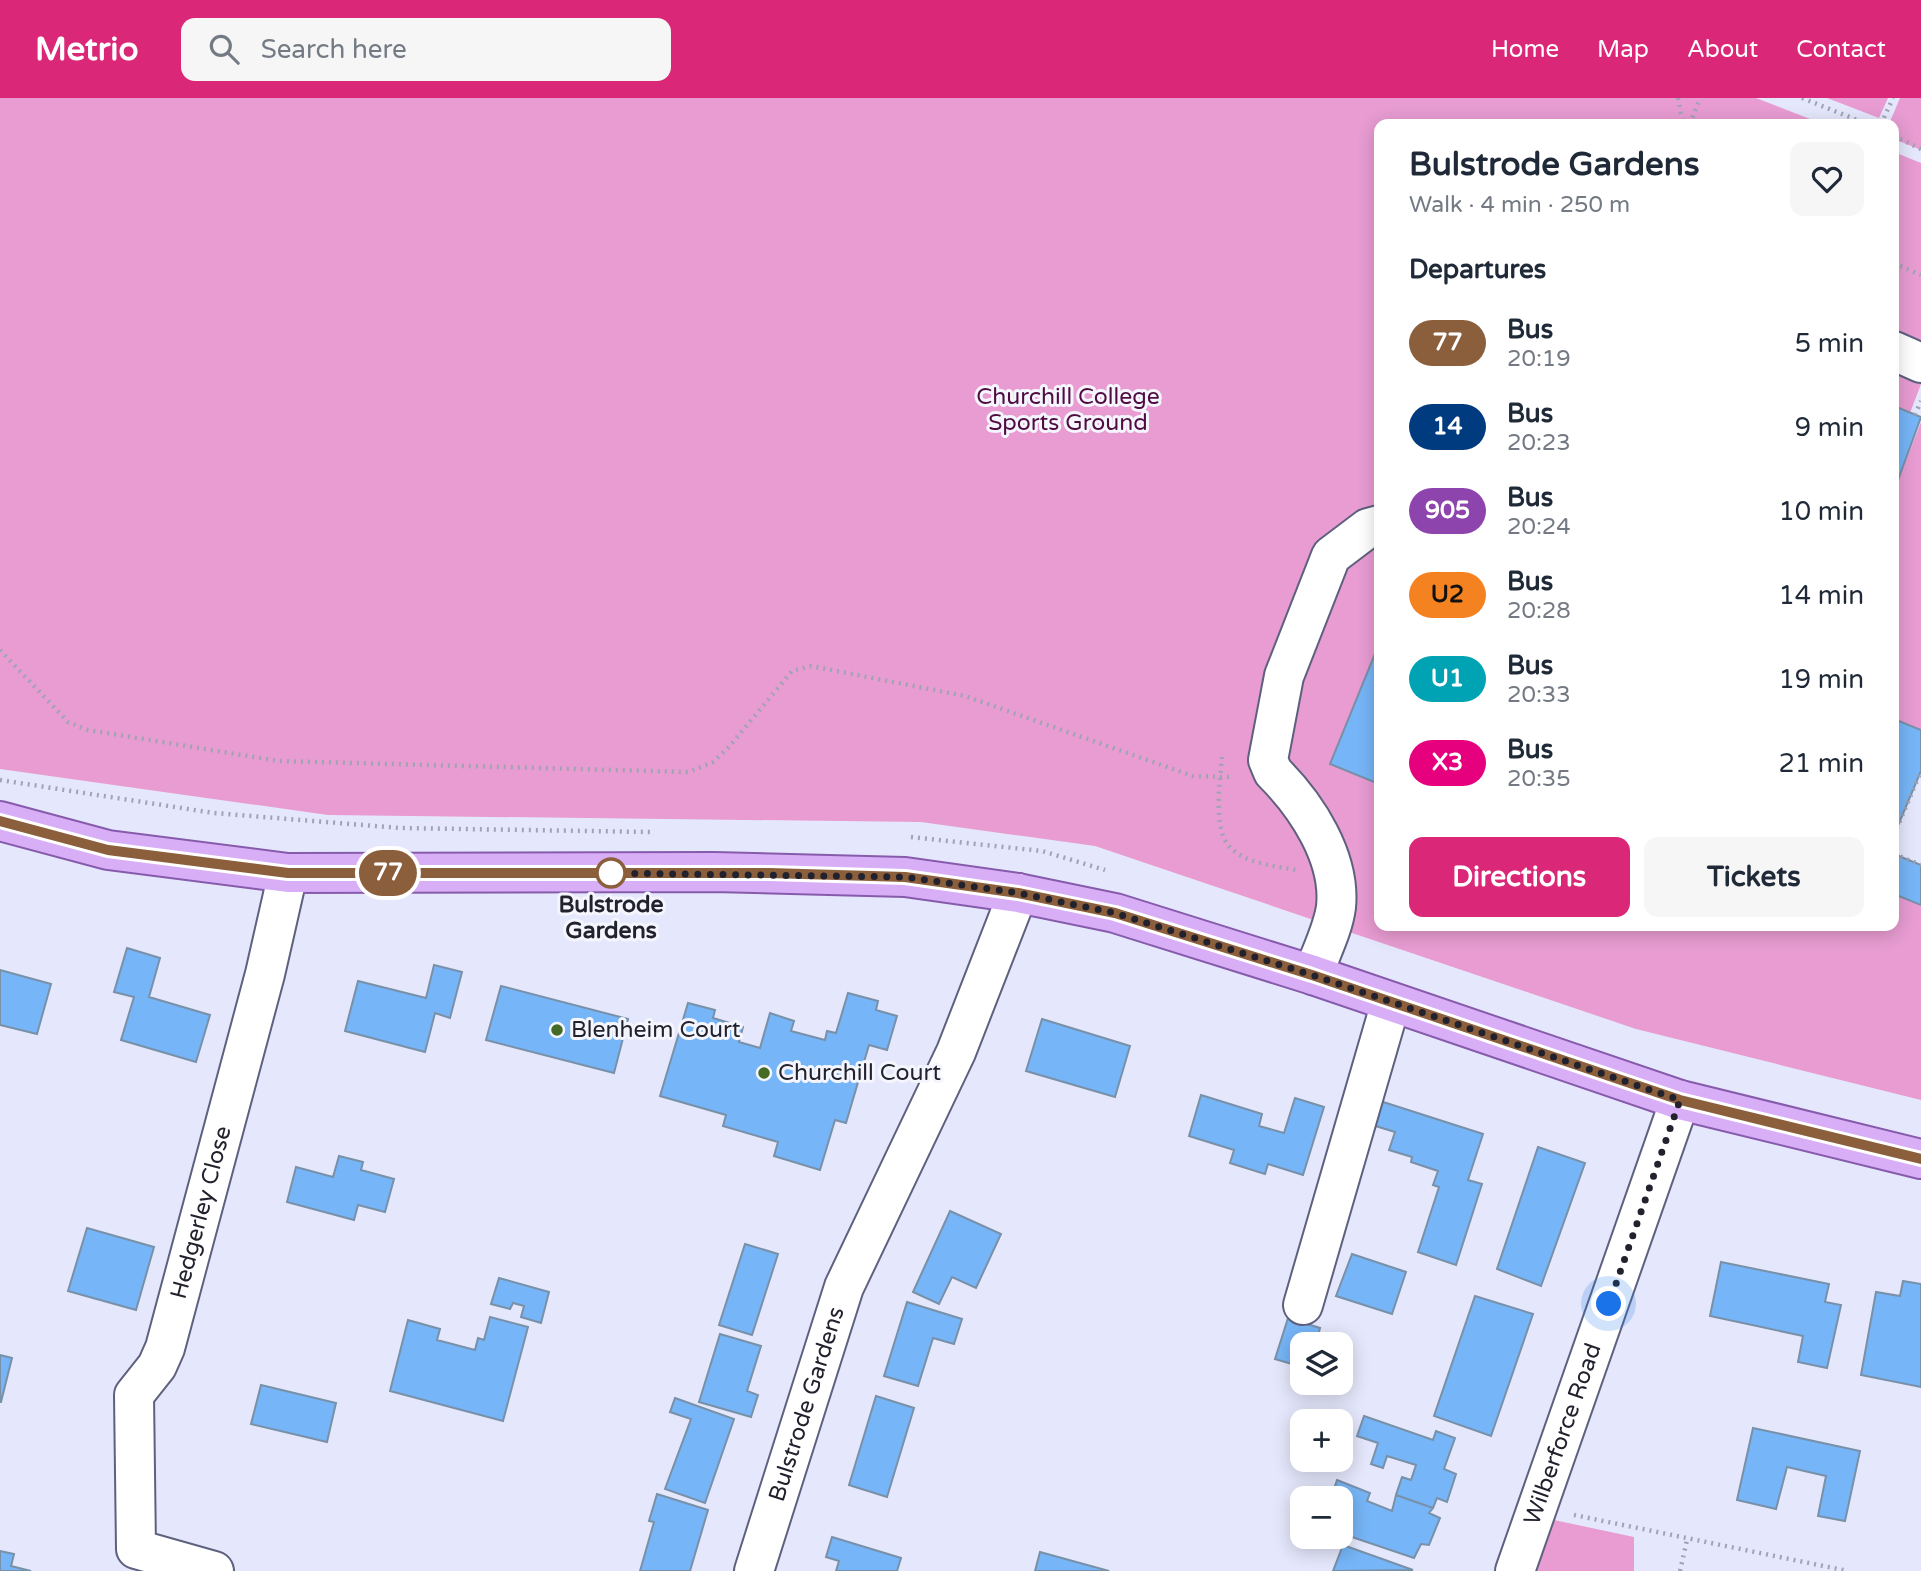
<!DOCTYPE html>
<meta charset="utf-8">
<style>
:root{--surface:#fff;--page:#f6f6f7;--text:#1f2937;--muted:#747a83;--accent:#db2777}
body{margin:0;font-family:"Varela Round",sans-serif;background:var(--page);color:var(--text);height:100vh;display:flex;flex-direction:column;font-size:26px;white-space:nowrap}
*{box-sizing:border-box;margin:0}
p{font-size:23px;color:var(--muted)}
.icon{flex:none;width:38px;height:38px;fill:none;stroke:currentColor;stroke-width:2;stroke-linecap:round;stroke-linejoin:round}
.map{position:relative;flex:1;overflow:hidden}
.sheet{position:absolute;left:1374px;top:21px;width:525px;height:812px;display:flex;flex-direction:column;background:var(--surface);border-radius:14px;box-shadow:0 4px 18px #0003}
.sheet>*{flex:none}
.badge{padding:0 14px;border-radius:23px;font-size:24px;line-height:46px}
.fabs{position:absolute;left:1290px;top:1234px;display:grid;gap:14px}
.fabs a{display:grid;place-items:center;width:63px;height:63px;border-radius:14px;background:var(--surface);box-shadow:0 4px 18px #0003;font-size:35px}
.you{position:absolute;width:35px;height:35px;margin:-18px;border:5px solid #fff;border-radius:50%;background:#1a73e8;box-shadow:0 0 0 10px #1a73e833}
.map>.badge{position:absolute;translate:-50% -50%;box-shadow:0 0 0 4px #fff}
h2{padding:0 35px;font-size:26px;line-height:63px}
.round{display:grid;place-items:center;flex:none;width:74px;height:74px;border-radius:14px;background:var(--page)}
.head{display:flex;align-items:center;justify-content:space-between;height:119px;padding:0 35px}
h1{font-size:33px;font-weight:800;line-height:52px}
.action{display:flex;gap:14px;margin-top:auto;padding:14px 35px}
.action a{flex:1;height:80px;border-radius:14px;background:var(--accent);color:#fff;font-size:28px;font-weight:800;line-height:80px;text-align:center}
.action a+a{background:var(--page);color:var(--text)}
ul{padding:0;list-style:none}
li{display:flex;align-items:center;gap:21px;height:84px;padding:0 35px}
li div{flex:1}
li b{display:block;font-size:26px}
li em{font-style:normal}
li .badge{min-width:77px;font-weight:700;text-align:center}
header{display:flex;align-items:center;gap:42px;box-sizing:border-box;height:98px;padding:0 35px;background:var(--accent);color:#fff}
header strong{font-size:33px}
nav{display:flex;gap:38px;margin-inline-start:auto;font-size:24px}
.search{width:490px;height:63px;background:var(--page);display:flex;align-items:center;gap:18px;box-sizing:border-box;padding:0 24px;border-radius:14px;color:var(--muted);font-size:26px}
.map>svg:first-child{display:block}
.green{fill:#e89cd2}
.building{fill:#76b5f7;stroke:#7990a9;stroke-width:2}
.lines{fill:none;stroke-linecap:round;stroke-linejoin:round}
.minor-casing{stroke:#5e617e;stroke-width:42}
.major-casing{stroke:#875bac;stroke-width:42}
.path{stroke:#a0a3b4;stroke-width:4.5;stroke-dasharray:2 5;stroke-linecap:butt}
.minor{stroke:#fff;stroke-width:38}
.major{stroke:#d8aff6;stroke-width:38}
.line-casing{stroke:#fff;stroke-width:16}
.line{stroke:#8b5e3c;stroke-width:10}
.walk{stroke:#21222e;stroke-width:7;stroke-dasharray:0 12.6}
.stop-dot{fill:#fff;stroke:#8b5e3c;stroke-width:3.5}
.poi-dot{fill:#446a25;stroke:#f5f6fd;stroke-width:2.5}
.labels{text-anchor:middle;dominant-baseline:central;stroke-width:6;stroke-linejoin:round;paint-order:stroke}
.park-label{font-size:23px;fill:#500b41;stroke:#f5f6fd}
.stop-label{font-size:23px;font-weight:bold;fill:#21222e;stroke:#f5f6fd}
.poi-label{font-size:23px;fill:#21222e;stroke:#f5f6fd;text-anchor:start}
.street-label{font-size:23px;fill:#21222e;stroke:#f5f6fd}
</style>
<header>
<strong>Metrio</strong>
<div class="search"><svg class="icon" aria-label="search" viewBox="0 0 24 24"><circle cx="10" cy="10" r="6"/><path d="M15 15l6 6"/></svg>Search here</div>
<nav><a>Home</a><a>Map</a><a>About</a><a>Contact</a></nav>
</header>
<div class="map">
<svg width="1921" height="1473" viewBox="0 0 1921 1473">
<rect width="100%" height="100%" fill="#e5e8fc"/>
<path class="green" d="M 0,0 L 1756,0 L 1823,26 L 1379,26 L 1379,828 L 1894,828 L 1894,796 L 1921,807 L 1921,1002 L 1636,931 L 1095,748 L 921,724 L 328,717 L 0,671 Z
M 1827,0 L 1888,0 L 1879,20 Z
M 1900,0 L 1921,0 L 1921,52 L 1894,41 L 1894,26 L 1889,26 Z
M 1894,54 L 1921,65 L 1921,286 L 1910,315 L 1894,308 Z
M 1921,324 L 1921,632 L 1894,621 L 1894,393 Z
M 1554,1422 L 1634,1439 L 1634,1473 L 1535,1473 Z"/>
<path class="building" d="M 1894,308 L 1921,319 L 1894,393 Z
M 1379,546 L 1379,686 L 1330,666 Z
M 1894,621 L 1921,632 L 1921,673 L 1894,737 Z
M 1894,756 L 1921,767 L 1921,807 L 1894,796 Z
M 127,850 L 160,860 L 149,899 L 210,917 L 196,964 L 121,942 L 134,899 L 114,894 Z
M 434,867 L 462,874 L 450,920 L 435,915 L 425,954 L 345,933 L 358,883 L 426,900 Z
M 0,872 L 51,886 L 37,936 L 0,927 Z
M 501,888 L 628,921 L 614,975 L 486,942 Z
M 848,895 L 878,903 L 876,912 L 897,918 L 887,952 L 869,947 L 846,1025 L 835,1022 L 820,1072 L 774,1058 L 778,1044 L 723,1028 L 726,1017 L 660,998 L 688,905 L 715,912 L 713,920 L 743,929 L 739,944 L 760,950 L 770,915 L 794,923 L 791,933 L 825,942 L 827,933 L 836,935 Z
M 1042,921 L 1130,948 L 1115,999 L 1026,973 Z
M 1201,997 L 1262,1016 L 1259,1028 L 1284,1035 L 1295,1000 L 1324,1009 L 1303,1077 L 1268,1066 L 1265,1076 L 1230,1065 L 1234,1052 L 1189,1038 Z
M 1377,1002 L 1483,1036 L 1468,1082 L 1482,1086 L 1456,1167 L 1418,1154 L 1439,1089 L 1433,1087 L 1438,1073 L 1411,1064 L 1412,1059 L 1389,1052 L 1395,1034 L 1369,1026 Z
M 1538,1049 L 1585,1065 L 1541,1188 L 1497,1171 Z
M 339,1058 L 363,1064 L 361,1072 L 394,1081 L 385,1114 L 358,1107 L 354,1122 L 287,1104 L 296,1069 L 333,1079 Z
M 950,1113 L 1001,1136 L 976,1190 L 952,1179 L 939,1206 L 913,1194 Z
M 87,1130 L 154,1149 L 136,1212 L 68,1193 Z
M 745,1146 L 778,1156 L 752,1237 L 719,1227 Z
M 1352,1156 L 1406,1174 L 1392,1216 L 1336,1198 Z
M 1721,1164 L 1829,1186 L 1825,1204 L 1841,1207 L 1827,1270 L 1798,1264 L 1803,1238 L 1710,1218 Z
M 499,1180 L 549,1194 L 541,1225 L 521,1219 L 524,1208 L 513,1205 L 510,1211 L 491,1206 Z
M 1903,1183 L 1921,1186 L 1921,1289 L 1861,1277 L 1876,1194 L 1900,1198 Z
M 1475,1198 L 1533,1216 L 1491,1338 L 1434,1318 Z
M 907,1204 L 962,1221 L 954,1246 L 933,1240 L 918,1288 L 884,1278 Z
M 490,1219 L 528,1229 L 503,1323 L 390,1293 L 408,1222 L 440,1231 L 437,1242 L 475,1252 L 478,1240 L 484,1242 Z
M 1288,1220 L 1320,1230 L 1317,1242 L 1329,1246 L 1302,1246 L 1302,1269 L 1275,1261 Z
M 720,1236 L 761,1248 L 747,1293 L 758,1297 L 751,1319 L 699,1304 Z
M 0,1257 L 12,1260 L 1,1304 L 0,1304 Z
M 261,1287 L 336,1305 L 327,1344 L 251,1326 Z
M 876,1298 L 914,1310 L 887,1399 L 849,1387 Z
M 675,1300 L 734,1321 L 705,1405 L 665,1391 L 691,1321 L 670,1314 Z
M 1364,1318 L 1433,1342 L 1436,1333 L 1455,1340 L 1444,1371 L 1456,1376 L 1447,1404 L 1437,1400 L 1433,1410 L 1396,1397 L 1402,1379 L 1411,1382 L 1416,1367 L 1387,1358 L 1383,1370 L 1371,1366 L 1378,1345 L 1357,1338 Z
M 1753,1330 L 1860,1353 L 1845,1423 L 1818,1418 L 1826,1378 L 1787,1369 L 1776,1411 L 1737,1402 Z
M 1337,1382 L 1370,1395 L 1367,1403 L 1392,1413 L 1396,1397 L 1433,1410 L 1429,1415 L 1440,1420 L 1429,1447 L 1421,1446 L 1414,1460 L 1340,1435 L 1340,1400 L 1331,1400 Z
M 657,1396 L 708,1412 L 690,1473 L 640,1473 L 654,1424 L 649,1423 Z
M 832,1439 L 901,1460 L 897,1473 L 836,1473 L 839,1463 L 826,1459 Z
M 1343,1447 L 1413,1472 L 1333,1473 Z
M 0,1453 L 14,1456 L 11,1468 L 31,1473 L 0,1473 Z
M 1040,1454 L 1109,1473 L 1035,1473 Z"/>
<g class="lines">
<defs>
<g id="minor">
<path d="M 1894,253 L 1921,265"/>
<path d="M 1313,877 C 1320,856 1333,832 1336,809 C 1341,760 1307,708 1273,674 L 1268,662 L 1284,578 L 1331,458 L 1368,430 L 1379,427"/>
<path d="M 1303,1207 L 1391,904"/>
<path id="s1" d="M 214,1473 L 136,1451 L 134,1297 L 157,1268 L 165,1250 L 265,876 L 288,775"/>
<path id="s2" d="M 754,1473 L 844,1189 L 956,954 L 1018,795"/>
<path id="s3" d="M 1515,1473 L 1680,1002"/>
</g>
<path id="major" d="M 0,723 L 108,752 L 288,775 L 714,774 L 905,779 L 1018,795 L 1115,815 L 1313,877 L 1680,1002 L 1921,1061"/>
</defs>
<use href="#minor" class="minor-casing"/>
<use href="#major" class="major-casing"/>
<path class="path" d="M 1678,0 L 1683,26
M 1802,0 L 1867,26
M 1690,26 L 1700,0
M 1881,26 L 1893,0
M 1894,38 L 1921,51
M 1894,165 L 1921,177
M 1915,317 L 1921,303
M 0,552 L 68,624 L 88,632 L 279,663 L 689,674 L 713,664 L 728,650 L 792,573 L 811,568 L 965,598 L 1193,678 L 1234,679
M 1222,659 C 1220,683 1213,726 1228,747 C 1242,765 1275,768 1296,772
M 0,682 L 214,715 L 400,730 L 650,734
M 1894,737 L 1921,673
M 911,739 L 1042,753 L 1105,772
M 1894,756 L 1921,767
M 1574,1417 L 1848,1473
M 1680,1473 L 1687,1442"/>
<use href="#minor" class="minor"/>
<use href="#major" class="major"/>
</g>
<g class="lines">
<defs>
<path id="line" d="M 0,723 L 108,752 L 288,775 L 769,775 L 905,779 L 1018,795 L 1115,815 L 1312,877 L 1680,1002 L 1921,1061"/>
</defs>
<use href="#line" class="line-casing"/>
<use href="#line" class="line"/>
<path class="walk" d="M 611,775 L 604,775 L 905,779 L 1018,795 L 1115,815 L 1312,877 L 1680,1002 L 1609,1206"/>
</g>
<circle class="stop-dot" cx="611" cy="775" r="14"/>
<g class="poi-dot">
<circle cx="557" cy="932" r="7"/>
<circle cx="764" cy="975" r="7"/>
</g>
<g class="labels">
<g class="park-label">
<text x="1068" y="299">Churchill College<tspan x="1068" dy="26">Sports Ground</tspan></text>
</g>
<g class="stop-label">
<text x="611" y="807">Bulstrode<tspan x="611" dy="26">Gardens</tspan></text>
</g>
<g class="poi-label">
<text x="571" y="932">Blenheim Court</text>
<text x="778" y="975">Churchill Court</text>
</g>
<g class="street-label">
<text stroke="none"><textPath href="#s1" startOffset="432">Hedgerley Close</textPath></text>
<text stroke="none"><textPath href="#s2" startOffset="175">Bulstrode Gardens</textPath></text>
<text stroke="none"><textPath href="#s3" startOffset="145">Wilberforce Road</textPath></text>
</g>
</g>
</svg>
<div class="fabs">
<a><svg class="icon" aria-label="layers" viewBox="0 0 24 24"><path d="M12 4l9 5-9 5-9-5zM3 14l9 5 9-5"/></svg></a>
<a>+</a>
<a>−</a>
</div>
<div class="you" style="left:1609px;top:1206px"></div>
<b class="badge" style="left:388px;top:775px;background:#8b5e3c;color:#fff">77</b>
<section class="sheet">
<div class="head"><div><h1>Bulstrode Gardens</h1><p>Walk · 4 min · 250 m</p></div><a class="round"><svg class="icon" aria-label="heart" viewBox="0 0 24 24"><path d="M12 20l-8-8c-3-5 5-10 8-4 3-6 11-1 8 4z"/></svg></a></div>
<h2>Departures</h2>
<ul>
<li><span class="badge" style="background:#8b5e3c;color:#fff">77</span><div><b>Bus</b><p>20:19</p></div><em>5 min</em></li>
<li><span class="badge" style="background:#003b80;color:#fff">14</span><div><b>Bus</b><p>20:23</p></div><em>9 min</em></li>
<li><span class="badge" style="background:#8e44ad;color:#fff">905</span><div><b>Bus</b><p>20:24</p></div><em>10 min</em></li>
<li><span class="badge" style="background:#f58220;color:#111">U2</span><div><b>Bus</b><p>20:28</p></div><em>14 min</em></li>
<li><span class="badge" style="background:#00a3b4;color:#fff">U1</span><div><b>Bus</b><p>20:33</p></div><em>19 min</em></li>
<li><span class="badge" style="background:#e6007e;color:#fff">X3</span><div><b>Bus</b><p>20:35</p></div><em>21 min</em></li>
</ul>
<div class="action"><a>Directions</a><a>Tickets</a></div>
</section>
</div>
